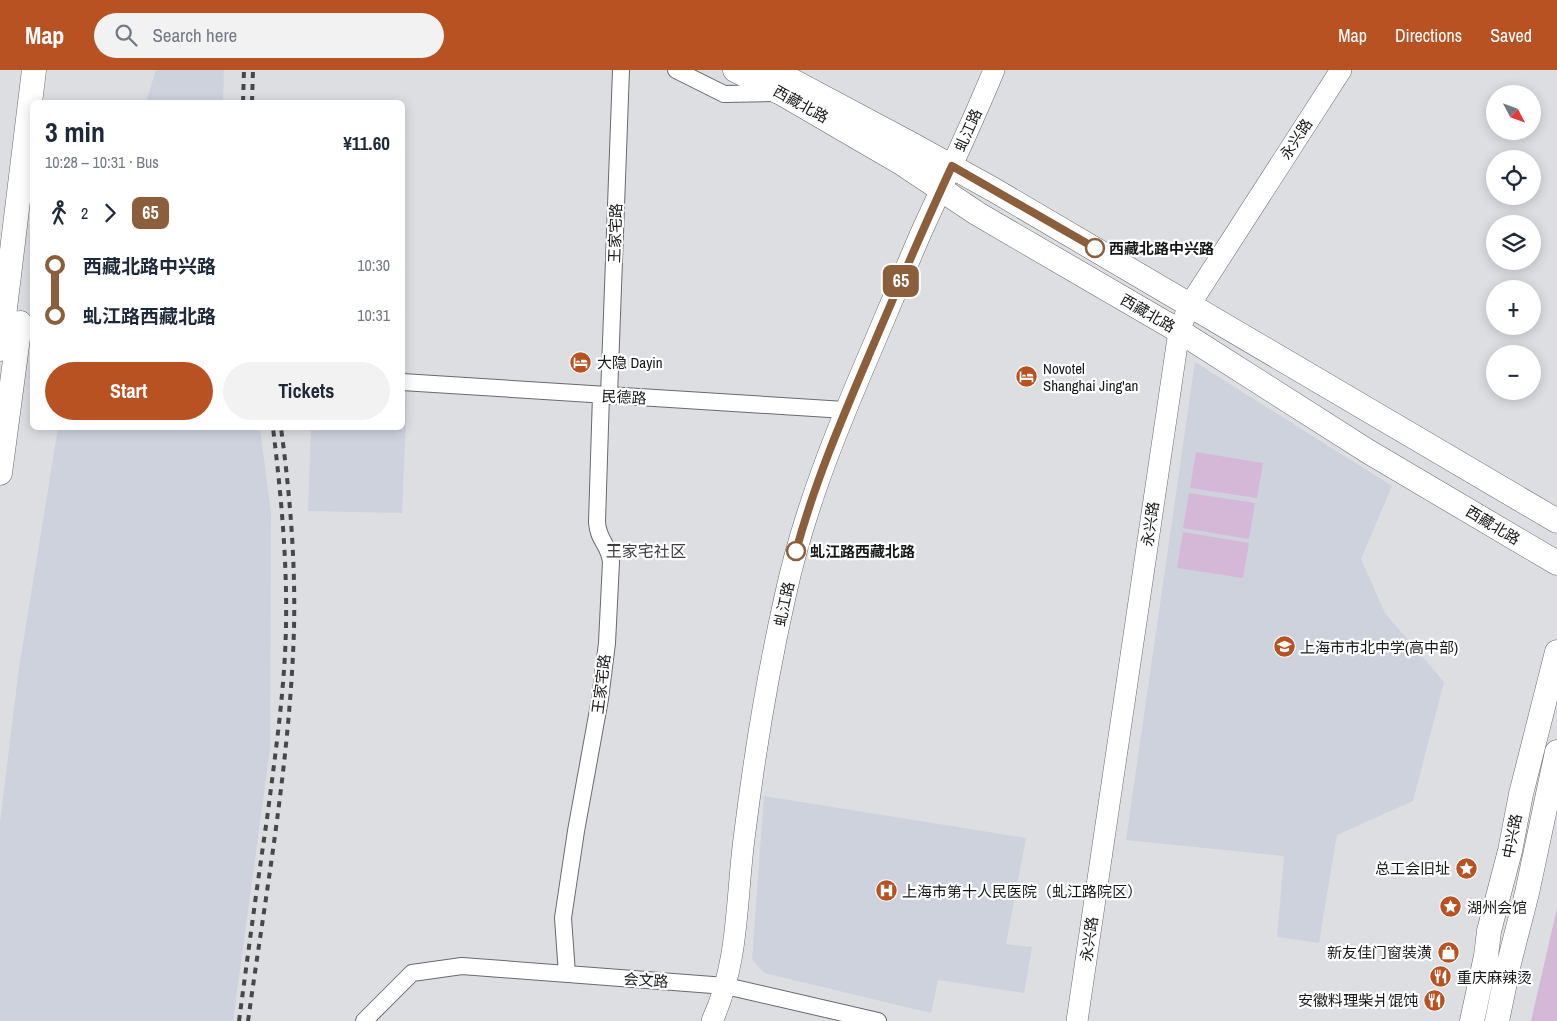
<!DOCTYPE html>
<meta charset="utf-8">
<style>
:root{--surface:#fff;--page:#f2f2f3;--text:#1f2937;--muted:#747a83;--accent:#b85223}
body{margin:0;font-family:"Archivo Narrow","Noto Sans SC",sans-serif;background:var(--page);color:var(--text);height:100vh;display:flex;flex-direction:column;font-size:19px;white-space:nowrap}
*{box-sizing:border-box;margin:0}
p{font-size:16px;color:var(--muted)}
.icon{flex:none;width:28px;height:28px;fill:none;stroke:currentColor;stroke-width:2;stroke-linecap:round;stroke-linejoin:round}
.map{position:relative;flex:1;overflow:hidden}
.details{position:absolute;left:30px;top:30px;width:375px;height:330px;display:flex;flex-direction:column;background:var(--surface);border-radius:8px;box-shadow:0 2px 12px #0003}
.details>*{flex:none}
.badge{padding:0 10px;border-radius:8px;font-size:18px;line-height:32px}
.needle{width:32px;rotate:131deg}
.tools{position:absolute;left:1486px;top:15px;display:grid;gap:10px}
.tools a{display:grid;place-items:center;width:55px;height:55px;border-radius:50%;background:var(--surface);box-shadow:0 2px 12px #0003;font-size:25px}
.map>.badge{position:absolute;translate:-50% -50%;box-shadow:0 0 0 2px #fff}
.legs{display:flex;align-items:center;gap:8px;height:55px;padding:0 15px;font-size:16px}
.legs p{margin-inline-start:auto}
.summary{display:flex;align-items:center;justify-content:space-between;height:85px;padding:0 15px}
h1{font-size:28px;font-weight:700;line-height:38px}
.action{display:flex;gap:10px;margin-top:auto;padding:10px 15px}
.action a{flex:1;height:58px;border-radius:30px;background:var(--accent);color:#fff;font-size:20px;font-weight:700;line-height:58px;text-align:center}
.action a+a{background:var(--page);color:var(--text)}
ul{padding:0 15px;list-style:none}
li{display:flex;align-items:center;gap:18px;height:50px;font-size:19px}
li i{display:grid;place-items:center;width:8px;height:100%;margin:0 6px;background:currentColor}
li i::after{content:'';width:12px;height:12px;margin:-6px;border:4px solid;border-radius:50%;background:var(--surface)}
li p{margin-inline-start:auto}
li:first-child i{background:linear-gradient(#0000 50%,currentColor 0)}
li:last-child i{background:linear-gradient(currentColor 50%,#0000 0)}
header{display:flex;align-items:center;gap:30px;box-sizing:border-box;height:70px;padding:0 25px;background:var(--accent);color:#fff}
header strong{font-size:24px}
nav{display:flex;gap:28px;margin-inline-start:auto;font-size:18px}
.search{width:350px;height:45px;background:var(--page);display:flex;align-items:center;gap:12px;box-sizing:border-box;padding:0 18px;border-radius:28px;color:var(--muted);font-size:19px}
.map>svg:first-child{display:block}
.built{fill:#ced2dd}
.green{fill:#d5b8d8}
.lines{fill:none;stroke-linecap:round;stroke-linejoin:round}
.minor-casing{stroke:#696a6e;stroke-width:18}
.tertiary-casing{stroke:#696a6e;stroke-width:22}
.secondary-casing{stroke:#696a6e;stroke-width:25}
.minor{stroke:#fff;stroke-width:16}
.tertiary{stroke:#fff;stroke-width:21}
.secondary{stroke:#fff;stroke-width:24}
.rail{stroke:#464749;stroke-width:4;stroke-dasharray:6 6;stroke-linecap:butt}
.line-1-casing{stroke:#fff;stroke-width:11}
.line-1{stroke:#8b5e3c;stroke-width:8}
.stop-1-dot{fill:#fff;stroke:#8b5e3c;stroke-width:2.5}
.labels{text-anchor:middle;dominant-baseline:central;stroke-width:4.5;stroke-linejoin:round;paint-order:stroke}
.street-label{font-size:15px;fill:#171819;stroke:#fff}
.stop-label{font-size:15px;font-weight:bold;fill:#171819;stroke:#fff;text-anchor:start}
.poi-label{font-size:15px;fill:#171819;stroke:#fff;text-anchor:start}
.neighbourhood-label{font-size:16px;fill:#3d3e42;stroke:#fff}
</style>
<header>
<strong>Map</strong>
<div class="search"><svg class="icon" aria-label="search" viewBox="0 0 24 24"><circle cx="10" cy="10" r="6"/><path d="M15 15l6 6"/></svg>Search here</div>
<nav><a>Map</a><a>Directions</a><a>Saved</a></nav>
</header>
<div class="map">
<svg width="1557" height="951" viewBox="0 0 1557 951">
<rect width="100%" height="100%" fill="#dcdee2"/>
<path class="built" d="M 156,0 L 224,0 L 223,32 L 146,32 Z
M 1195,292 L 1392,416 L 1361,489 L 1385,543 L 1444,612 L 1413,731 L 1337,765 L 1319,873 L 1277,867 L 1284,786 L 1126,770 Z
M 403,321 L 407,321 L 402,443 L 308,441 L 311,358 L 402,358 Z
M 58,358 L 260,358 L 271,443 L 270,679 L 233,951 L 0,951 L 0,753 L 19,598 Z
M 764,726 L 1026,768 L 1006,874 L 1032,877 L 1024,923 L 938,910 L 931,943 L 764,903 L 752,889 Z"/>
<path class="green" d="M 1196,382 L 1263,393 L 1257,428 L 1190,418 Z
M 1189,423 L 1255,433 L 1249,469 L 1183,458 Z
M 1183,462 L 1249,473 L 1243,508 L 1177,498 Z
M 1557,838 L 1557,951 L 1531,951 Z"/>
<g class="lines">
<defs>
<path id="minor" d="M 676,0 L 724,24 L 778,23
M 402,312 L 845,340
M 609,326 L 621,0
M 567,904 L 563,848 L 576,761 L 600,629 L 607,573 L 611,492 C 609,474 598,471 597,452 L 601,325
M 364,951 L 412,903 L 462,896 L 726,916 L 878,951"/>
<path id="tertiary" d="M 712,951 C 739,893 736,831 744,769 C 754,688 767,607 785,527 C 803,443 835,364 869,285 C 886,245 903,205 920,165 C 945,110 971,56 994,0
M 1077,951 L 1179,261 L 1189,236 L 1341,0"/>
<path id="secondary" d="M 735,0 L 781,23 L 903,94 L 978,144 L 1179,261 L 1369,382 L 1557,493
M 774,1 L 913,75 L 994,120 L 1557,451
M 0,279 L 34,0
M 0,403 L 20,253
M 1472,951 L 1486,886 L 1489,861 L 1510,781 L 1521,724 L 1557,582
M 1497,951 L 1509,893 L 1527,823 L 1557,682"/>
</defs>
<use href="#minor" class="minor-casing"/>
<use href="#tertiary" class="tertiary-casing"/>
<use href="#secondary" class="secondary-casing"/>
<use href="#minor" class="minor"/>
<use href="#tertiary" class="tertiary"/>
<use href="#secondary" class="secondary"/>
<path class="rail" d="M 243,32 L 244,0
M 252,32 L 253,0
M 239,951 C 248,884 257,816 267,749 C 274,694 282,639 285,584 C 289,508 282,432 273,358
M 248,951 C 265,829 287,707 293,584 C 297,508 291,432 281,358"/>
</g>
<g class="lines">
<defs>
<path id="line-1" d="M 796,481 C 815,411 844,344 872,278 C 898,217 924,156 952,96 L 1095,178"/>
</defs>
<use href="#line-1" class="line-1-casing"/>
<use href="#line-1" class="line-1"/>
</g>
<defs>
<symbol id="hotel-disc" viewBox="-11 -11 22 22"><circle r="9.5" fill="#b85223" stroke="#fff"/><path d="M-6-4.5h1.5V1H6V5H4.5V3h-9V5H-6ZM-4 0a1.8 1.8 0 1 1 3.6 0ZM.5 0V-2.5h3Q6-2.5 6 0Z" fill="#fff"/></symbol>
<symbol id="school-disc" viewBox="-11 -11 22 22"><circle r="9.5" fill="#b85223" stroke="#fff"/><path d="M0-5L7-2L0 1L-7-2ZM-4 1L0 2.5L4 1V4Q0 6-4 4Z" fill="#fff"/></symbol>
<symbol id="sight-disc" viewBox="-11 -11 22 22"><circle r="9.5" fill="#b85223" stroke="#fff"/><path d="M0-6L1.8-2.2L6-1.7L2.9 1.2L3.7 5.4L0 3.3L-3.7 5.4L-2.9 1.2L-6-1.7L-1.8-2.2Z" fill="#fff"/></symbol>
<symbol id="hospital-disc" viewBox="-11 -11 22 22"><circle r="9.5" fill="#b85223" stroke="#fff"/><path d="M-5-5h3v3.5h4V-5h3V5h-3V1.5h-4V5h-3Z" fill="#fff"/></symbol>
<symbol id="shop-disc" viewBox="-11 -11 22 22"><circle r="9.5" fill="#b85223" stroke="#fff"/><path d="M-5-2.5h2.3a2.7 3.5 0 0 1 5.4 0H5L5.5 6h-11ZM-1.5-2.5h3a1.5 2.3 0 0 0-3 0Z" fill="#fff"/></symbol>
<symbol id="restaurant-disc" viewBox="-11 -11 22 22"><circle r="9.5" fill="#b85223" stroke="#fff"/><path d="M-5-6h1v4h1v-4h1v4h1v-4h1v5L-1.5 .5V6h-2V.5L-5-1ZM5-6V6H3V1.5H1.5Q1.5-4 5-6Z" fill="#fff"/></symbol>
</defs>
<g fill-rule="evenodd">
<use href="#hotel-disc" x="568" y="280" width="25" height="25"/>
<use href="#hotel-disc" x="1014" y="294" width="25" height="25"/>
<use href="#school-disc" x="1272" y="564" width="25" height="25"/>
<use href="#sight-disc" x="1454" y="786" width="25" height="25"/>
<use href="#hospital-disc" x="874" y="808" width="25" height="25"/>
<use href="#sight-disc" x="1438" y="824" width="25" height="25"/>
<use href="#shop-disc" x="1436" y="870" width="25" height="25"/>
<use href="#restaurant-disc" x="1428" y="894" width="25" height="25"/>
<use href="#restaurant-disc" x="1422" y="918" width="25" height="25"/>
</g>
<g class="stop-1-dot">
<circle cx="1095" cy="178" r="9"/>
<circle cx="796" cy="481" r="9"/>
</g>
<g class="labels">
<g class="street-label">
<text transform="translate(801 34) rotate(29)">西藏北路</text>
<text transform="translate(968 60) rotate(-66)">虬江路</text>
<text transform="translate(1296 69) rotate(-57)">永兴路</text>
<text transform="translate(615 163) rotate(-88)">王家宅路</text>
<text transform="translate(1148 243) rotate(30)">西藏北路</text>
<text transform="translate(624 327) rotate(3)">民德路</text>
<text transform="translate(1150 454) rotate(-82)">永兴路</text>
<text transform="translate(1493 455) rotate(31)">西藏北路</text>
<text transform="translate(784 534) rotate(-78)">虬江路</text>
<text transform="translate(601 614) rotate(-83)">王家宅路</text>
<text transform="translate(1512 766) rotate(-79)">中兴路</text>
<text transform="translate(1089 869) rotate(-82)">永兴路</text>
<text transform="translate(646 910) rotate(4)">会文路</text>
</g>
<g class="stop-label">
<text x="1109" y="178">西藏北路中兴路</text>
<text x="810" y="481">虬江路西藏北路</text>
</g>
<g class="poi-label">
<text x="597" y="292">大隐 Dayin</text>
<text x="1043" y="298">Novotel<tspan x="1043" dy="17">Shanghai Jing'an</tspan></text>
<text x="1300" y="577">上海市市北中学(高中部)</text>
<text x="1450" y="798" text-anchor="end">总工会旧址</text>
<text x="902" y="821">上海市第十人民医院（虬江路院区）</text>
<text x="1467" y="837">湖州会馆</text>
<text x="1432" y="882" text-anchor="end">新友佳门窗装潢</text>
<text x="1457" y="907">重庆麻辣烫</text>
<text x="1418" y="930" text-anchor="end">安徽料理柴爿馄饨</text>
</g>
<g class="neighbourhood-label">
<text x="646" y="481">王家宅社区</text>
</g>
</g>
</svg>
<div class="tools">
<a><svg class="needle" viewBox="-14 -14 28 28"><path d="M0-13l5 13h-10z" fill="#e53935"/><path d="M0 13l5-13h-10z" fill="#747a83"/></svg></a>
<a><svg class="icon" aria-label="locate" viewBox="0 0 24 24"><circle cx="12" cy="12" r="6"/><path d="M12 2v4M12 18v4M2 12h4M18 12h4"/></svg></a>
<a><svg class="icon" aria-label="layers" viewBox="0 0 24 24"><path d="M12 4l9 5-9 5-9-5zM3 14l9 5 9-5"/></svg></a>
<a>+</a>
<a>−</a>
</div>
<b class="badge" style="left:901px;top:211px;background:#8b5e3c;color:#fff">65</b>
<section class="details">
<div class="summary"><div><h1>3 min</h1><p>10:28 – 10:31 · Bus</p></div><b>¥11.60</b></div>
<div class="legs"><svg class="icon" aria-label="walk" viewBox="0 0 24 24"><circle cx="13" cy="4" r="2"/><path d="M13 8l-2 6 4 7M11 14l-3 7M7 12l3-4h3l4 4"/></svg>2<svg class="icon" aria-label="forward" viewBox="0 0 24 24"><path d="M9 5l7 7-7 7"/></svg><b class="badge" style="background:#8b5e3c;color:#fff">65</b></div>
<ul>
<li><i style="color:#8b5e3c"></i><b>西藏北路中兴路</b><p>10:30</p></li>
<li><i style="color:#8b5e3c"></i><b>虬江路西藏北路</b><p>10:31</p></li>
</ul>
<div class="action"><a>Start</a><a>Tickets</a></div>
</section>
</div>
